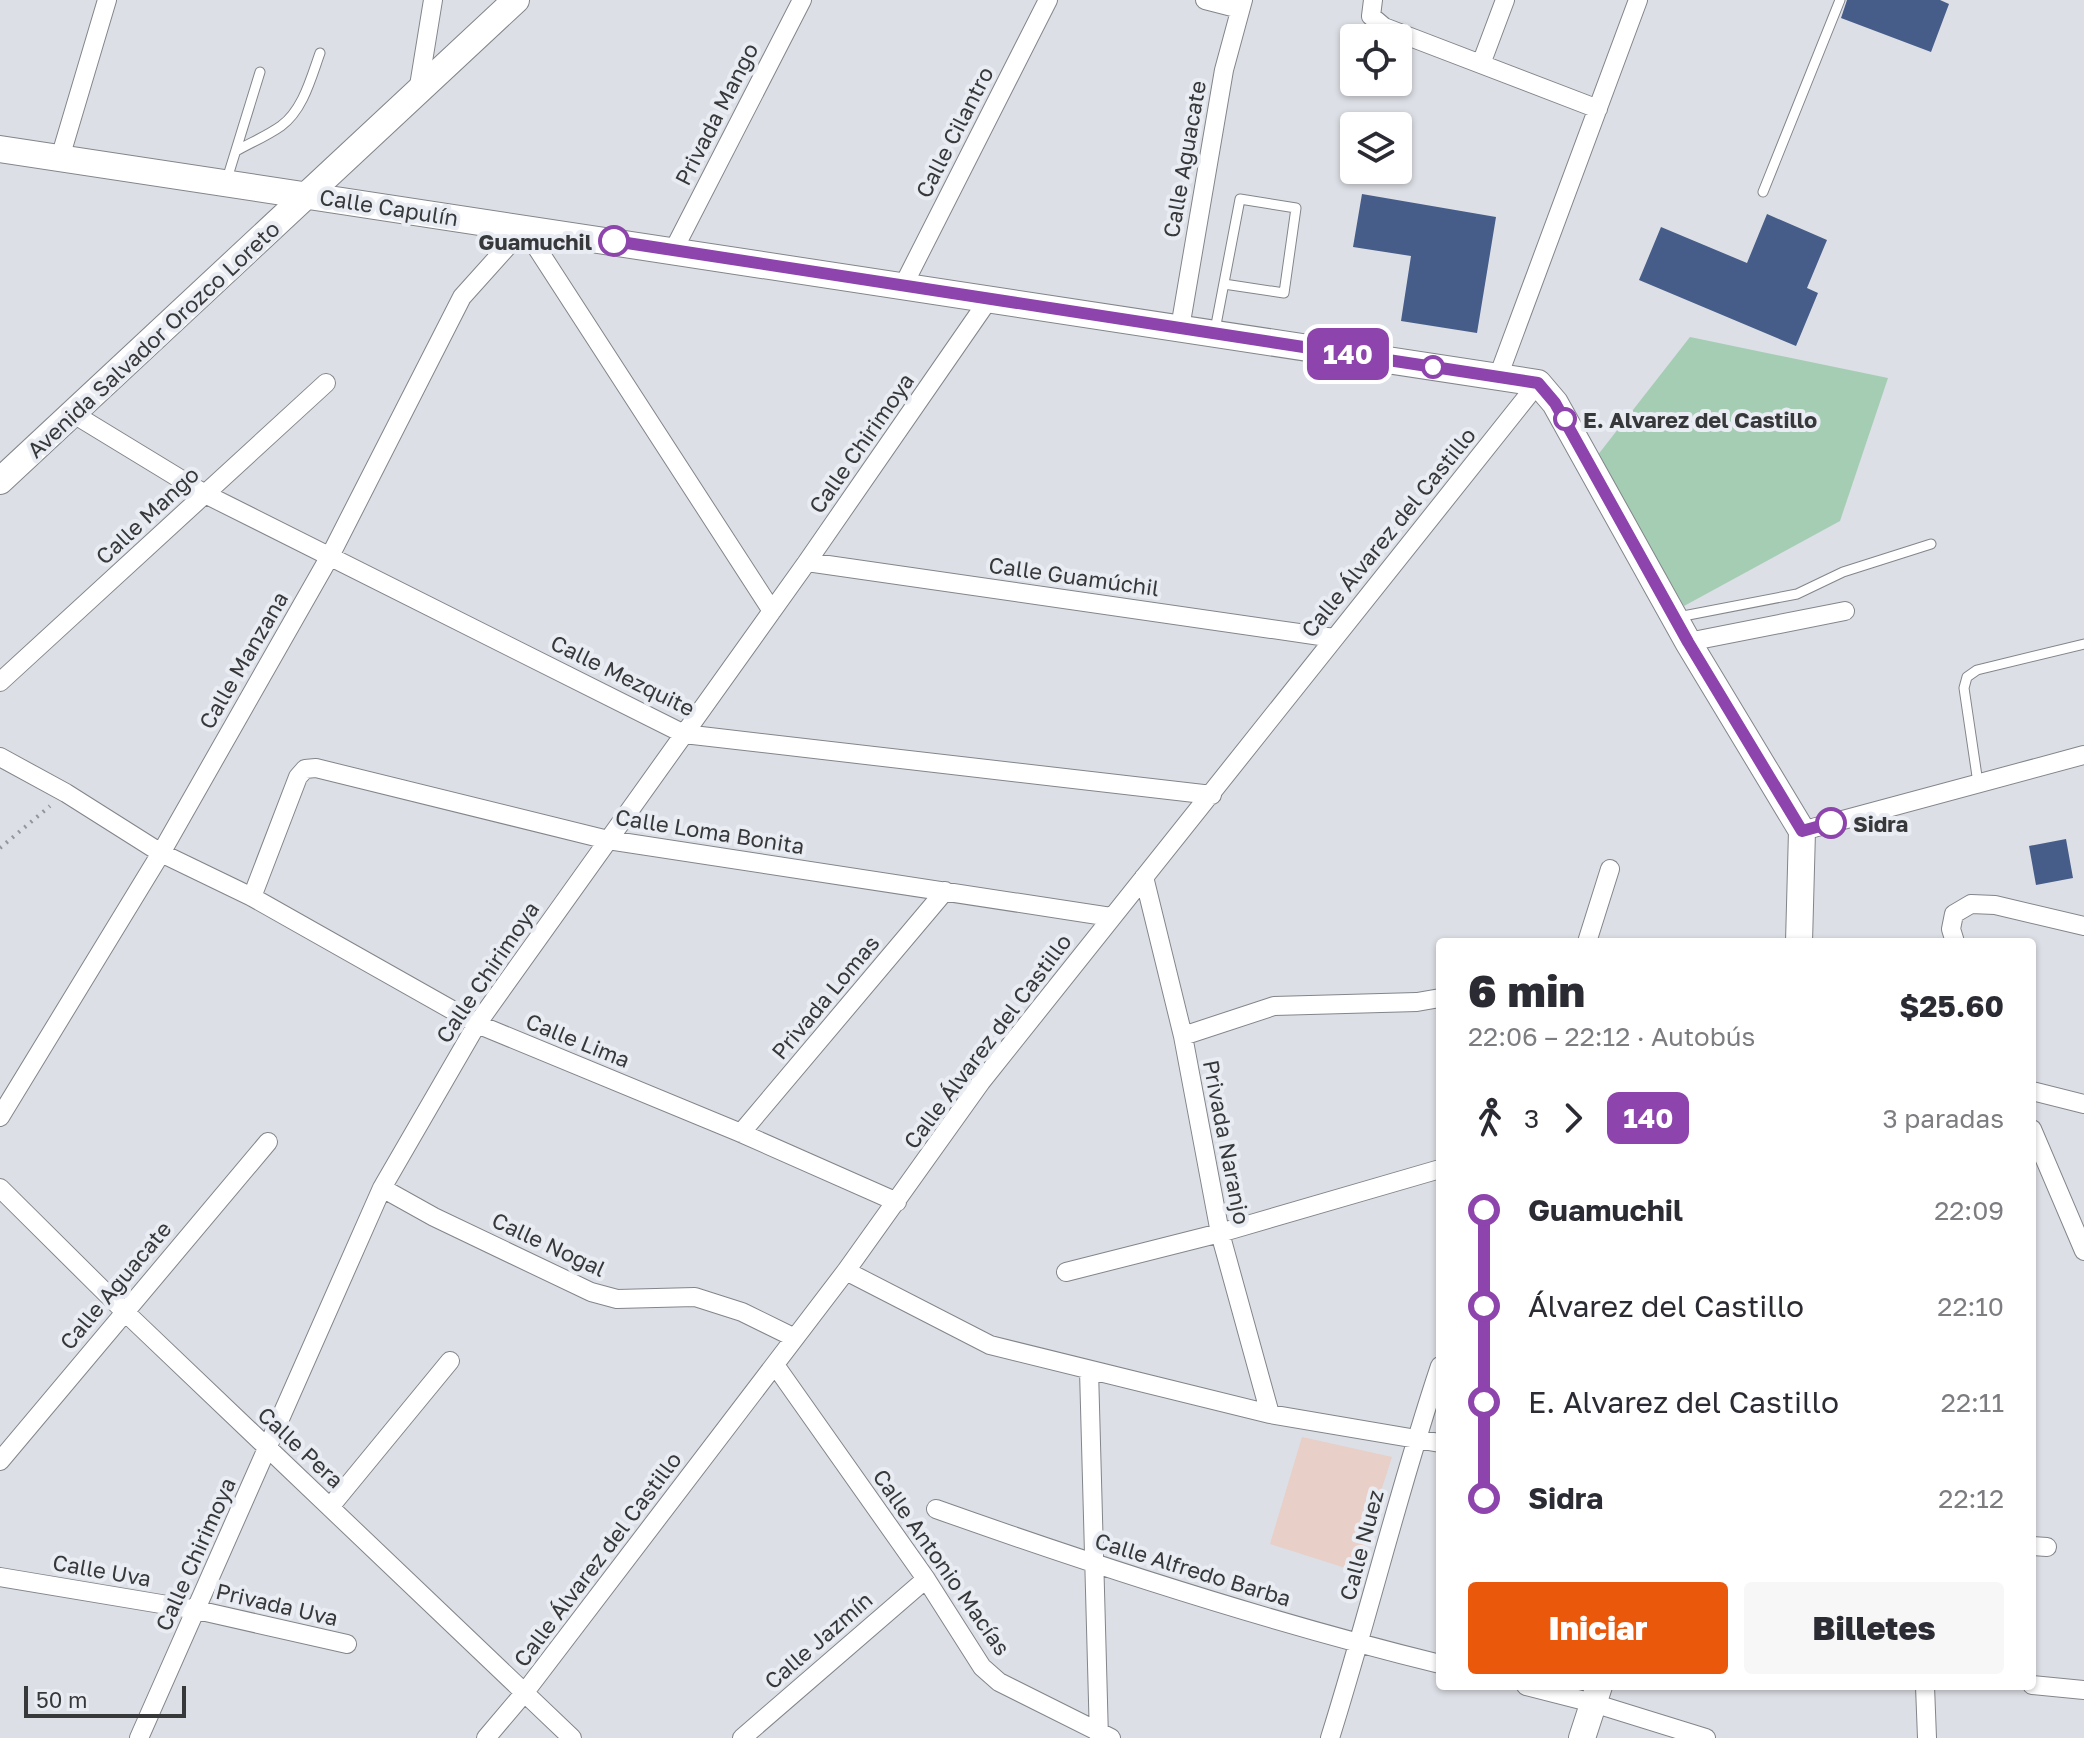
<!DOCTYPE html>
<html lang="es">
<meta charset="utf-8">
<style>
:root{--surface:#fff;--page:#f7f7f7;--text:#2b2b33;--muted:#7c7c81;--accent:#ea580c}
body{margin:0;font-family:"Golos Text",sans-serif;background:var(--page);color:var(--text);height:100vh;display:flex;flex-direction:column;font-size:30px;white-space:nowrap}
*{box-sizing:border-box;margin:0}
p{font-size:26px;color:var(--muted)}
.icon{flex:none;width:44px;height:44px;fill:none;stroke:currentColor;stroke-width:2;stroke-linecap:round;stroke-linejoin:round}
.map{position:relative;flex:1;overflow:hidden}
.side{position:absolute;left:1436px;top:938px;width:600px;height:752px;display:flex;flex-direction:column;background:var(--surface);border-radius:8px;box-shadow:0 2px 6px #0004}
.side>*{flex:none}
.badge{padding:0 16px;border-radius:12px;font-size:28px;line-height:52px}
.buttons{position:absolute;left:1340px;top:24px;display:grid;gap:16px}
.buttons a{display:grid;place-items:center;width:72px;height:72px;border-radius:8px;background:var(--surface);box-shadow:0 2px 6px #0004;font-size:40px}
.scale{position:absolute;left:24px;bottom:20px;width:162px;box-sizing:border-box;padding-left:8px;border:4px solid #37383a;border-top:0;font-size:22px;line-height:28px;white-space:nowrap;color:#37383a;-webkit-text-stroke:6px #e9ecf2;paint-order:stroke}
.map>.badge{position:absolute;translate:-50% -50%;box-shadow:0 0 0 4px #fff}
.legs{display:flex;align-items:center;gap:12px;height:88px;padding:0 32px;font-size:26px}
.legs p{margin-inline-start:auto}
.overview{display:flex;align-items:center;justify-content:space-between;height:136px;padding:0 32px}
h1{font-size:44px;font-weight:800;line-height:60px}
.cta{display:flex;gap:16px;margin-top:auto;padding:16px 32px}
.cta a{flex:1;height:92px;border-radius:8px;background:var(--accent);color:#fff;font-size:32px;font-weight:800;line-height:92px;text-align:center}
.cta a+a{background:var(--page);color:var(--text)}
ul{padding:0 32px;list-style:none}
li{display:flex;align-items:center;gap:28px;height:96px;font-size:30px}
li i{display:grid;place-items:center;width:12px;height:100%;margin:0 10px;background:currentColor}
li i::after{content:'';width:20px;height:20px;margin:-10px;border:6px solid;border-radius:50%;background:var(--surface)}
li p{margin-inline-start:auto}
li:first-child i{background:linear-gradient(#0000 50%,currentColor 0)}
li:last-child i{background:linear-gradient(currentColor 50%,#0000 0)}
.map>svg:first-child{display:block}
.education{fill:#e8cfc7}
.green{fill:#a4cdb4}
.building{fill:#465c89}
.lines{fill:none;stroke-linecap:round;stroke-linejoin:round}
.lane-casing{stroke:#82858a;stroke-width:11}
.street-casing{stroke:#82858a;stroke-width:20}
.secondary-casing{stroke:#82858a;stroke-width:28}
.path{stroke:#94969b;stroke-width:4;stroke-dasharray:2 6;stroke-linecap:butt}
.lane{stroke:#fff;stroke-width:9}
.street{stroke:#fff;stroke-width:18}
.secondary{stroke:#fff;stroke-width:26}
.line-1-casing{stroke:#fff;stroke-width:18}
.line-1{stroke:#8e44ad;stroke-width:12}
.stop-1-dot{fill:#fff;stroke:#8e44ad;stroke-width:4}
.labels{text-anchor:middle;dominant-baseline:central;stroke-width:8;stroke-linejoin:round;paint-order:stroke}
.street-label{font-size:22px;fill:#37383a;stroke:#e9ecf2}
.stop-label{font-size:22px;font-weight:bold;fill:#37383a;stroke:#e9ecf2;text-anchor:start}
</style>
<div class="map">
<svg width="2084" height="1738" viewBox="0 0 2084 1738">
<rect width="100%" height="100%" fill="#dcdfe5"/>
<path class="education" d="M 1302,1437 L 1392,1457 L 1355,1571 L 1270,1544 Z"/>
<path class="green" d="M 1690,337 L 1888,378 L 1840,521 L 1684,606 L 1597,456 Z"/>
<path class="building" d="M 1847,0 L 1940,0 L 1949,4 L 1931,52 L 1841,18 Z
M 1362,194 L 1496,217 L 1477,333 L 1401,321 L 1411,256 L 1353,247 Z
M 1767,214 L 1827,240 L 1807,288 L 1818,293 L 1796,346 L 1639,280 L 1661,227 L 1747,263 Z
M 2066,839 L 2073,878 L 2036,885 L 2029,846 Z"/>
<g class="lines">
<defs>
<path id="lane" d="M 236,151 C 250,143 267,136 281,126 C 303,110 311,78 320,53
M 227,179 L 260,72
M 1763,192 L 1840,0
M 1215,330 L 1240,199 L 1296,208 L 1284,293 L 1224,284
M 1678,617 L 1797,594 L 1843,572 L 1931,544
M 1978,783 L 1964,688 L 1967,677 L 1977,670 L 2084,644"/>
<path id="street" d="M 1205,0 L 1240,9
M 1373,0 L 1371,16 L 1384,27 L 1598,109
M 1481,64 L 1505,0
M 418,92 L 433,0
M 60,158 L 107,0
M 673,251 L 802,0
M 903,286 L 1048,0
M 1180,328 L 1224,70 L 1243,0
M 1498,377 L 1638,0
M 72,413 L 205,494 L 684,734 L 1212,795
M 807,562 L 1334,638
M 1688,642 L 1845,611
M 0,682 L 326,383
M 0,757 L 66,793 L 161,853 L 252,897 L 477,1024 L 741,1133 L 897,1202
M 1802,831 L 2084,755
M 1144,877 L 1183,1036 L 1220,1233 L 1270,1414
M 252,897 L 298,777 L 305,769 L 316,768 L 608,840 L 1111,917
M 1587,942 L 1610,869
M 1955,942 L 1951,929 L 1954,914 L 1971,904 L 1995,905 L 2084,926
M 1183,1036 L 1274,1006 L 1417,1002 L 1440,998
M 2032,1091 L 2084,1104
M 0,1117 L 161,853 L 330,556 L 462,297 L 524,228 L 772,611
M 2032,1129 L 2084,1251
M 741,1133 L 945,891
M 0,1188 L 124,1311 L 572,1738
M 382,1188 L 434,1217 L 591,1292 L 617,1299 L 695,1297 L 742,1312 L 795,1338
M 846,1271 L 990,1345 L 1270,1414 L 1440,1443
M 1066,1272 L 1220,1233 L 1440,1169
M 775,1365 L 926,1579 L 982,1667 L 999,1682 L 1111,1738
M 1089,1370 L 1099,1738
M 0,1461 L 268,1142
M 330,1507 L 450,1361
M 936,1509 C 1102,1568 1269,1622 1440,1664
M 2032,1546 L 2047,1547
M 0,1577 L 197,1610 L 347,1644
M 2032,1685 L 2084,1690
M 1526,1686 L 1593,1703 L 1706,1738
M 1925,1686 L 1927,1738
M 139,1738 L 382,1188 L 477,1024 L 807,562 L 989,299
M 486,1738 L 525,1692 L 846,1271 L 981,1082 L 1538,383
M 742,1738 L 926,1579
M 1330,1738 C 1369,1614 1399,1488 1440,1366"/>
<path id="secondary" d="M 0,149 L 1538,383 L 1555,403 L 1688,642 L 1802,831 L 1799,942
M 0,481 L 516,0
M 1582,1738 L 1599,1686"/>
</defs>
<use href="#lane" class="lane-casing"/>
<use href="#street" class="street-casing"/>
<use href="#secondary" class="secondary-casing"/>
<path class="path" d="M 0,848 L 50,806"/>
<use href="#lane" class="lane"/>
<use href="#street" class="street"/>
<use href="#secondary" class="secondary"/>
</g>
<g class="lines">
<defs>
<path id="line-1" d="M 614,241 L 1538,383 L 1555,403 L 1688,642 L 1802,831 L 1831,823"/>
</defs>
<use href="#line-1" class="line-1-casing"/>
<use href="#line-1" class="line-1"/>
</g>
<g class="stop-1-dot">
<circle cx="614" cy="241" r="14"/>
<circle cx="1433" cy="367" r="10"/>
<circle cx="1565" cy="419" r="10"/>
<circle cx="1831" cy="823" r="14"/>
</g>
<g class="labels">
<g class="street-label">
<text transform="translate(716 114) rotate(-63)">Privada Mango</text>
<text transform="translate(954 132) rotate(-63)">Calle Cilantro</text>
<text transform="translate(1184 159) rotate(-80)">Calle Aguacate</text>
<text transform="translate(389 207) rotate(9)">Calle Capulín</text>
<text transform="translate(153 339) rotate(-43)">Avenida Salvador Orozco Loreto</text>
<text transform="translate(861 443) rotate(-55)">Calle Chirimoya</text>
<text transform="translate(147 515) rotate(-43)">Calle Mango</text>
<text transform="translate(1388 532) rotate(-51)">Calle Álvarez del Castillo</text>
<text transform="translate(1074 576) rotate(8)">Calle Guamúchil</text>
<text transform="translate(243 660) rotate(-60)">Calle Manzana</text>
<text transform="translate(623 675) rotate(26)">Calle Mezquite</text>
<text transform="translate(710 831) rotate(9)">Calle Loma Bonita</text>
<text transform="translate(487 972) rotate(-56)">Calle Chirimoya</text>
<text transform="translate(825 997) rotate(-50)">Privada Lomas</text>
<text transform="translate(578 1040) rotate(22)">Calle Lima</text>
<text transform="translate(987 1041) rotate(-53)">Calle Álvarez del Castillo</text>
<text transform="translate(1227 1142) rotate(79)">Privada Naranjo</text>
<text transform="translate(549 1244) rotate(25)">Calle Nogal</text>
<text transform="translate(115 1285) rotate(-50)">Calle Aguacate</text>
<text transform="translate(301 1447) rotate(43)">Calle Pera</text>
<text transform="translate(1361 1545) rotate(-75)">Calle Nuez</text>
<text transform="translate(195 1554) rotate(-66)">Calle Chirimoya</text>
<text transform="translate(597 1559) rotate(-53)">Calle Álvarez del Castillo</text>
<text transform="translate(942 1562) rotate(55)">Calle Antonio Macías</text>
<text transform="translate(1193 1569) rotate(17)">Calle Alfredo Barba</text>
<text transform="translate(102 1570) rotate(10)">Calle Uva</text>
<text transform="translate(277 1604) rotate(13)">Privada Uva</text>
<text transform="translate(818 1640) rotate(-41)">Calle Jazmín</text>
</g>
<g class="stop-label">
<text x="592" y="241" text-anchor="end">Guamuchil</text>
<text x="1583" y="419">E. Alvarez del Castillo</text>
<text x="1853" y="823">Sidra</text>
</g>
</g>
</svg>
<div class="buttons">
<a><svg class="icon" aria-label="locate" viewBox="0 0 24 24"><circle cx="12" cy="12" r="6"/><path d="M12 2v4M12 18v4M2 12h4M18 12h4"/></svg></a>
<a><svg class="icon" aria-label="layers" viewBox="0 0 24 24"><path d="M12 4l9 5-9 5-9-5zM3 14l9 5 9-5"/></svg></a>
</div>
<div class="scale">50 m</div>
<b class="badge" style="left:1348px;top:354px;background:#8e44ad;color:#fff">140</b>
<section class="side">
<div class="overview"><div><h1>6 min</h1><p>22:06 – 22:12 · Autobús</p></div><b>$25.60</b></div>
<div class="legs"><svg class="icon" aria-label="walk" viewBox="0 0 24 24"><circle cx="13" cy="4" r="2"/><path d="M13 8l-2 6 4 7M11 14l-3 7M7 12l3-4h3l4 4"/></svg>3<svg class="icon" aria-label="forward" viewBox="0 0 24 24"><path d="M9 5l7 7-7 7"/></svg><b class="badge" style="background:#8e44ad;color:#fff">140</b><p>3 paradas</p></div>
<ul>
<li><i style="color:#8e44ad"></i><b>Guamuchil</b><p>22:09</p></li>
<li><i style="color:#8e44ad"></i><span>Álvarez del Castillo</span><p>22:10</p></li>
<li><i style="color:#8e44ad"></i><span>E. Alvarez del Castillo</span><p>22:11</p></li>
<li><i style="color:#8e44ad"></i><b>Sidra</b><p>22:12</p></li>
</ul>
<div class="cta"><a>Iniciar</a><a>Billetes</a></div>
</section>
</div>
